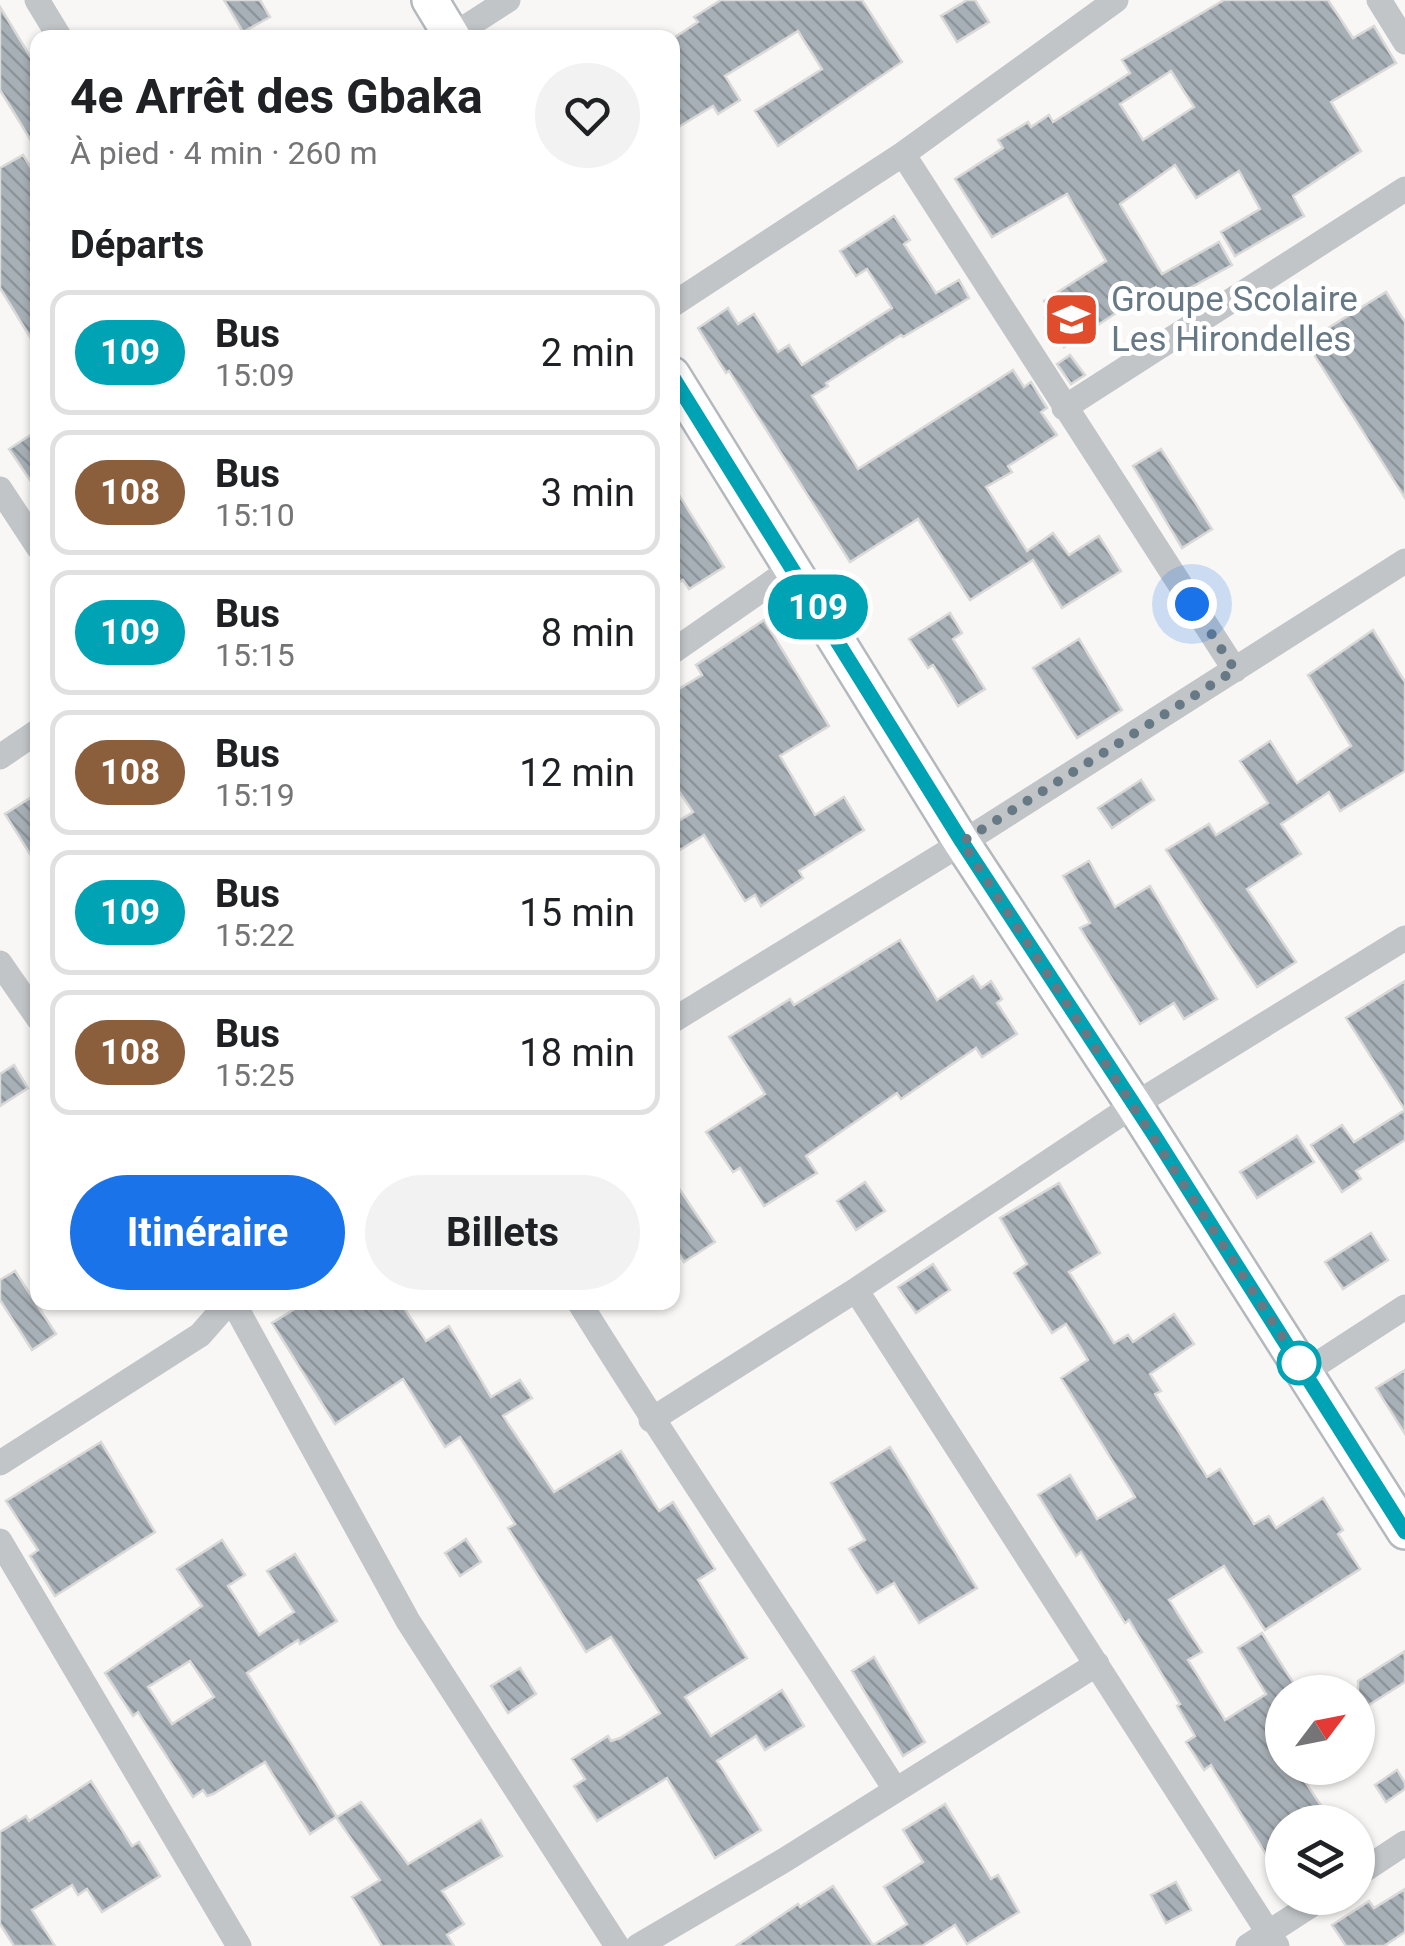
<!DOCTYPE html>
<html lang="fr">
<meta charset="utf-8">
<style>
:root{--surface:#fff;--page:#f2f2f2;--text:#202124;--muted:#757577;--line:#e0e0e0;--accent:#1a73e8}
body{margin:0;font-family:Roboto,sans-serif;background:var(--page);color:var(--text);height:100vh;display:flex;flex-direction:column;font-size:38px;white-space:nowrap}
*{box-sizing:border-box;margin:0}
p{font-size:32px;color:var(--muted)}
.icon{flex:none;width:55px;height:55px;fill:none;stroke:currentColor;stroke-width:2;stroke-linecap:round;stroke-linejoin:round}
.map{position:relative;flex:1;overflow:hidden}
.details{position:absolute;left:30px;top:30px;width:650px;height:1280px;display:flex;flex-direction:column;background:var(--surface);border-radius:20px;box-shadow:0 2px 8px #0004}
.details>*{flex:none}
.badge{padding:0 20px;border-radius:32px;font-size:35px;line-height:65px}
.needle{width:65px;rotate:58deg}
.buttons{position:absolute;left:1265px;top:1675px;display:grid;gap:20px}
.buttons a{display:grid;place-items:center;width:110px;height:110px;border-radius:50%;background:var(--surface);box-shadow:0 2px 8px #0004;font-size:50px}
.you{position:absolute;width:50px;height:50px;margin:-25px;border:8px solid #fff;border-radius:50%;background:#1a73e8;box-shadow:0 0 0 15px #1a73e833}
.map>.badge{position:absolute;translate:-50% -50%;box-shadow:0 0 0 5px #fff}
h2{padding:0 40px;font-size:38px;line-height:90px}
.round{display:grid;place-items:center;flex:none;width:105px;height:105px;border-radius:52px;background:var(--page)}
.overview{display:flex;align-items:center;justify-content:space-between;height:170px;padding:0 40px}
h1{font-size:48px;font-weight:700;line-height:75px}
.action{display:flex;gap:20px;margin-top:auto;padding:20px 40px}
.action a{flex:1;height:115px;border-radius:60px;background:var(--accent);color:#fff;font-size:40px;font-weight:700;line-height:115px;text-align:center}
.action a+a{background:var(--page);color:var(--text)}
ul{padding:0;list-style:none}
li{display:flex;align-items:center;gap:30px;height:125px;margin:0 20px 15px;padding:0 20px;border:5px solid var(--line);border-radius:20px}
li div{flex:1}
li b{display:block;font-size:38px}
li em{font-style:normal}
li .badge{min-width:110px;font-weight:700;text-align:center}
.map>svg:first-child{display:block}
.building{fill:url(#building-back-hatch);stroke:#d9d9d7;stroke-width:2.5;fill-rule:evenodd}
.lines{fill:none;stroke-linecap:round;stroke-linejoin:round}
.secondary-casing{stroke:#b3b9bd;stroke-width:40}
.street{stroke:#c1c5c8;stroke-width:25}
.secondary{stroke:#fff;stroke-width:35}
.line-casing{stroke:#fff;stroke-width:22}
.line{stroke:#00a3b4;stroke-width:15}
.walk{stroke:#677985;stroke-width:10;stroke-dasharray:0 18}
.stop-dot{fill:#fff;stroke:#00a3b4;stroke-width:5}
.labels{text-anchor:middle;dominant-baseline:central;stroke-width:10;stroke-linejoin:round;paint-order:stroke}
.poi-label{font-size:35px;fill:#677985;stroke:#fff;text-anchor:start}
</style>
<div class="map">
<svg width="1405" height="1946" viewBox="0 0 1405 1946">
<defs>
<pattern id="building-back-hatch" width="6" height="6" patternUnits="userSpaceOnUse" patternTransform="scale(2.5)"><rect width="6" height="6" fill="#a7b0b6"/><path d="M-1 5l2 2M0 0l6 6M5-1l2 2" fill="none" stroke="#8c949a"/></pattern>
</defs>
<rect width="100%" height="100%" fill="#f8f7f5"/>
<path class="building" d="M 224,0 L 260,0 L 270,17 L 243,32 Z
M 721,0 L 862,0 L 902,62 L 778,146 L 755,111 L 822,69 L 798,31 L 725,76 L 740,100 L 718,114 L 713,106 L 672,131 L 672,39 L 698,22 L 694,17 Z
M 967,0 L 975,0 L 989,22 L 957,42 L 941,16 Z
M 1224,0 L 1328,0 L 1353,38 L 1374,26 L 1396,63 L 1331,102 L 1361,151 L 1293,196 L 1304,216 L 1235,256 L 1221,232 L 1260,209 L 1239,171 L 1196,198 L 1175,165 L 1120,204 L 1162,274 L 1219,242 L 1232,265 L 1164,302 L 1156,287 L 1064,347 L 1045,318 L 1053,313 L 1044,301 L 1106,261 L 1067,194 L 992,237 L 955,179 L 1003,148 L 998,140 L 1028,122 L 1031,127 L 1049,115 L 1053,122 L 1130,73 L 1122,60 ZM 1171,71 L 1194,107 L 1143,140 L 1120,104 Z
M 0,7 L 38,69 L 38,152 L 0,90 Z
M 23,155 L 38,179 L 38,350 L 0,288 L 0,168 Z
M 894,216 L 910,240 L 904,244 L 936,293 L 959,280 L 969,298 L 903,337 L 901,335 L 826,383 L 828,386 L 812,396 L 858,469 L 1013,370 L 1024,387 L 1031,382 L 1047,408 L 1041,412 L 1057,435 L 1008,466 L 1012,472 L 986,487 L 1027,551 L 1053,533 L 1069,555 L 1099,536 L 1121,571 L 1062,608 L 1033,560 L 970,600 L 918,519 L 850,562 L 729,371 L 726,373 L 698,328 L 728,308 L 738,324 L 754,314 L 778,352 L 789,345 L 802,365 L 892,308 L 867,269 L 856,276 L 840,251 Z
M 1386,292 L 1405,322 L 1405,498 L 1306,342 Z
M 1070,355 L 1085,375 L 1071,384 L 1057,364 Z
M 38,430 L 38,492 L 9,449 Z
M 1161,449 L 1212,529 L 1182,548 L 1133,466 Z
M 672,484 L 724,567 L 689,589 L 683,580 L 672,586 Z
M 950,613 L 962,633 L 953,639 L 985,689 L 958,706 L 933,665 L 928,668 L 909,639 Z
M 764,620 L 829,726 L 780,756 L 815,815 L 844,797 L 864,830 L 799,871 L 803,878 L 761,906 L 755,895 L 745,901 L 704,835 L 672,855 L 672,825 L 693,812 L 672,781 L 672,693 L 702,675 L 696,665 Z
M 1373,630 L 1405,682 L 1405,771 L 1340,811 L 1329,792 L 1281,824 L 1301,854 L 1247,889 L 1296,962 L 1257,987 L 1166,850 L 1209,824 L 1216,835 L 1268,803 L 1240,761 L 1270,741 L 1297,783 L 1351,746 L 1308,675 Z
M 1079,639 L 1122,710 L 1077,738 L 1033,668 Z
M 1141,780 L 1154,800 L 1112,828 L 1098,808 Z
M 30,798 L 38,811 L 38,867 L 5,814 Z
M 1089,861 L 1115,907 L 1150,886 L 1217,999 L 1184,1019 L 1174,1003 L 1140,1024 L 1080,928 L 1090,923 L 1063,876 Z
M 900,940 L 937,1000 L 973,976 L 981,988 L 991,981 L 1002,999 L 997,1003 L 1017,1034 L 982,1057 L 976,1048 L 901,1099 L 897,1093 L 806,1156 L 817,1173 L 764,1206 L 740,1168 L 733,1172 L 706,1132 L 765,1094 L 729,1037 L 790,999 L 794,1005 Z
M 1405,981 L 1405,1110 L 1346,1018 Z
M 14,1065 L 28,1088 L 0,1106 L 0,1074 Z
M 1405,1110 L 1405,1140 L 1356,1171 L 1361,1179 L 1342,1192 L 1311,1145 L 1342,1125 L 1354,1142 Z
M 1297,1136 L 1314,1162 L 1257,1198 L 1240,1172 Z
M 672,1178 L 715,1242 L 684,1262 L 672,1244 Z
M 865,1182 L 885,1211 L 856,1230 L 837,1201 Z
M 1059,1183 L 1100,1253 L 1069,1272 L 1114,1343 L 1128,1335 L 1133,1342 L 1174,1314 L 1194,1344 L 1150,1374 L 1161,1391 L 1155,1394 L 1207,1477 L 1220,1469 L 1254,1524 L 1269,1516 L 1276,1528 L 1323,1498 L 1343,1530 L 1338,1534 L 1360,1569 L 1265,1630 L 1224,1566 L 1169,1600 L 1202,1652 L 1188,1660 L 1225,1720 L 1266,1694 L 1238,1648 L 1262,1633 L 1299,1692 L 1282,1692 L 1282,1768 L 1296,1768 L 1332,1822 L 1282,1822 L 1282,1880 L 1211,1765 L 1204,1770 L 1186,1742 L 1195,1736 L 1177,1706 L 1180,1704 L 1129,1620 L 1125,1623 L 1081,1552 L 1076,1556 L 1038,1495 L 1070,1475 L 1097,1519 L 1135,1497 L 1061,1378 L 1088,1360 L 1066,1324 L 1052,1333 L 1014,1273 L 1027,1264 L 1000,1218 Z
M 1371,1233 L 1388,1260 L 1343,1289 L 1325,1262 Z
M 933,1264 L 950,1290 L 916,1313 L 898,1287 Z
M 15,1271 L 56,1334 L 32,1350 L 0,1300 L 0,1280 Z
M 306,1302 L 400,1302 L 426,1341 L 449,1326 L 491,1397 L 520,1380 L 532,1398 L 503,1416 L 554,1492 L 621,1451 L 659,1511 L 673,1502 L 715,1569 L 698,1580 L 747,1658 L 685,1697 L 711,1736 L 782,1690 L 804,1726 L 765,1750 L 756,1736 L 717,1761 L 761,1830 L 715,1858 L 667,1778 L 597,1821 L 574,1786 L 585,1779 L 572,1759 L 608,1736 L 611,1741 L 620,1738 L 660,1713 L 611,1637 L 586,1652 L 508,1528 L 515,1524 L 460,1437 L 445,1447 L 403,1379 L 335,1424 L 272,1323 Z
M 1405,1370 L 1405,1434 L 1376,1388 Z
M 101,1442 L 155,1532 L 55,1596 L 30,1556 L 38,1550 L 6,1501 Z
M 890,1447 L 977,1588 L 919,1623 L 894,1583 L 877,1593 L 849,1549 L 865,1540 L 831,1483 Z
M 466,1539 L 481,1562 L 460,1576 L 445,1553 Z
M 222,1540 L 245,1575 L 228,1586 L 259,1635 L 294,1612 L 267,1571 L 295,1554 L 337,1621 L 300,1644 L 298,1640 L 247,1673 L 337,1817 L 361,1802 L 408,1864 L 481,1820 L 502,1856 L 442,1891 L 464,1924 L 447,1935 L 454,1946 L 382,1946 L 352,1897 L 380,1880 L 336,1817 L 310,1834 L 265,1762 L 213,1794 L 207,1796 L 203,1790 L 193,1797 L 138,1712 L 133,1716 L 105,1673 L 202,1606 L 177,1569 ZM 190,1661 L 214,1697 L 172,1724 L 148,1687 Z
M 1405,1651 L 1405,1682 L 1358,1712 L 1358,1681 Z
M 874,1657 L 925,1742 L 903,1756 L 852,1671 Z
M 520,1668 L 536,1694 L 508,1713 L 491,1686 Z
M 1397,1770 L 1405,1783 L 1405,1789 L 1386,1802 L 1375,1785 Z
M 91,1781 L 132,1846 L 139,1842 L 160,1876 L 102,1912 L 87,1889 L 78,1895 L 72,1885 L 32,1910 L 55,1946 L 14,1946 L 0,1924 L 0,1832 L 26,1816 L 29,1821 Z
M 945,1804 L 991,1879 L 998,1875 L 1019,1912 L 967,1944 L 955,1925 L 922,1946 L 736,1946 L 798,1904 L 800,1907 L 833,1886 L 873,1945 L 907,1924 L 884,1887 L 923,1862 L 903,1830 Z
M 1176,1882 L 1191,1910 L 1166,1923 L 1151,1895 Z
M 1405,1889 L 1405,1932 L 1384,1946 L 1346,1946 L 1332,1925 L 1369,1901 L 1374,1908 Z"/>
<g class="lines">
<defs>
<path id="secondary" d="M 430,0 L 453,38
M 672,375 L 962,843 L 1134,1105 L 1405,1531"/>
</defs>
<use href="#secondary" class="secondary-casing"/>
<path class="street" d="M 37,0 L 60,38
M 1379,0 L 1405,42
M 449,38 L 508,0
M 903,154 L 1235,670
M 672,305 L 903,154 L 1116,0
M 1064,408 L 1405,189
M 0,489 L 38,547
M 672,652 L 794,567
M 0,757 L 38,731
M 0,963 L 38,1018
M 672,1021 L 962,843 L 1405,561
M 856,1290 L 1277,1946
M 233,1302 L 408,1621 L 617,1946
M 579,1302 C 681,1467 791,1626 895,1789
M 1305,1372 L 1405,1307
M 651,1420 L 856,1290 L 1134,1105 L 1405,938
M 0,1463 L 200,1335 L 229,1302
M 0,1541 L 239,1946
M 1358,1874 L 1405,1843
M 638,1946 L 783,1861 L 1097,1664
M 1248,1946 L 1322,1898"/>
<use href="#secondary" class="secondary"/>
</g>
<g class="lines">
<defs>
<path id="line" d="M 672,376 L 962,842 L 1156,1138 L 1405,1532"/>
</defs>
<use href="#line" class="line-casing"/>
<use href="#line" class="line"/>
<path class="walk" d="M 1192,604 L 1235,670 L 962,842 L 1305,1372 L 1299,1363"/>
</g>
<defs>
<symbol id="school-square" viewBox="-11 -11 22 22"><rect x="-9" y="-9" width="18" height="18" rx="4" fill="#e04d2d" stroke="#fff"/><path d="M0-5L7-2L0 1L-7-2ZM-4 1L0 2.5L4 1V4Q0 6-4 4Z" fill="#fff"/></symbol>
</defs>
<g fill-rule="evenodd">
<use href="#school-square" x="1040" y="288" width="63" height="63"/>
</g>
<circle class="stop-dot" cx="1299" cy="1363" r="20"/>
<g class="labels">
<g class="poi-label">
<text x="1111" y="299">Groupe Scolaire<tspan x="1111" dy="40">Les Hirondelles</tspan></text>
</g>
</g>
</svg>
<div class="buttons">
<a><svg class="needle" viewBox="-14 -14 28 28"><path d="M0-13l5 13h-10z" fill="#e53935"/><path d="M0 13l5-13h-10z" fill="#757577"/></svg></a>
<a><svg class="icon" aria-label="layers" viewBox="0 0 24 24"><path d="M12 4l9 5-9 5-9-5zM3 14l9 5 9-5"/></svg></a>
</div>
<div class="you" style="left:1192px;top:604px"></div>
<b class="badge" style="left:818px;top:607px;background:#00a3b4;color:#fff">109</b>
<section class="details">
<div class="overview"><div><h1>4e Arrêt des Gbaka</h1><p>À pied · 4 min · 260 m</p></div><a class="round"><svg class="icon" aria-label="heart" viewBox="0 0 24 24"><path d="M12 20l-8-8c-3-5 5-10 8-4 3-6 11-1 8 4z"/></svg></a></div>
<h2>Départs</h2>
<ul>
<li><span class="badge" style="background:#00a3b4;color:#fff">109</span><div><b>Bus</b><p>15:09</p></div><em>2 min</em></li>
<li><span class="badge" style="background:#8b5e3c;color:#fff">108</span><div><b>Bus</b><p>15:10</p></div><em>3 min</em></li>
<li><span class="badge" style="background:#00a3b4;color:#fff">109</span><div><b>Bus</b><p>15:15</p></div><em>8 min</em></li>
<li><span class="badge" style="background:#8b5e3c;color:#fff">108</span><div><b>Bus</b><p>15:19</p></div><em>12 min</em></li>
<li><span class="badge" style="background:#00a3b4;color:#fff">109</span><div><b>Bus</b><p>15:22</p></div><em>15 min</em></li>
<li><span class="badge" style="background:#8b5e3c;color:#fff">108</span><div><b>Bus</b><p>15:25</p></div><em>18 min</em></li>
</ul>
<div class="action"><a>Itinéraire</a><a>Billets</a></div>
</section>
</div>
